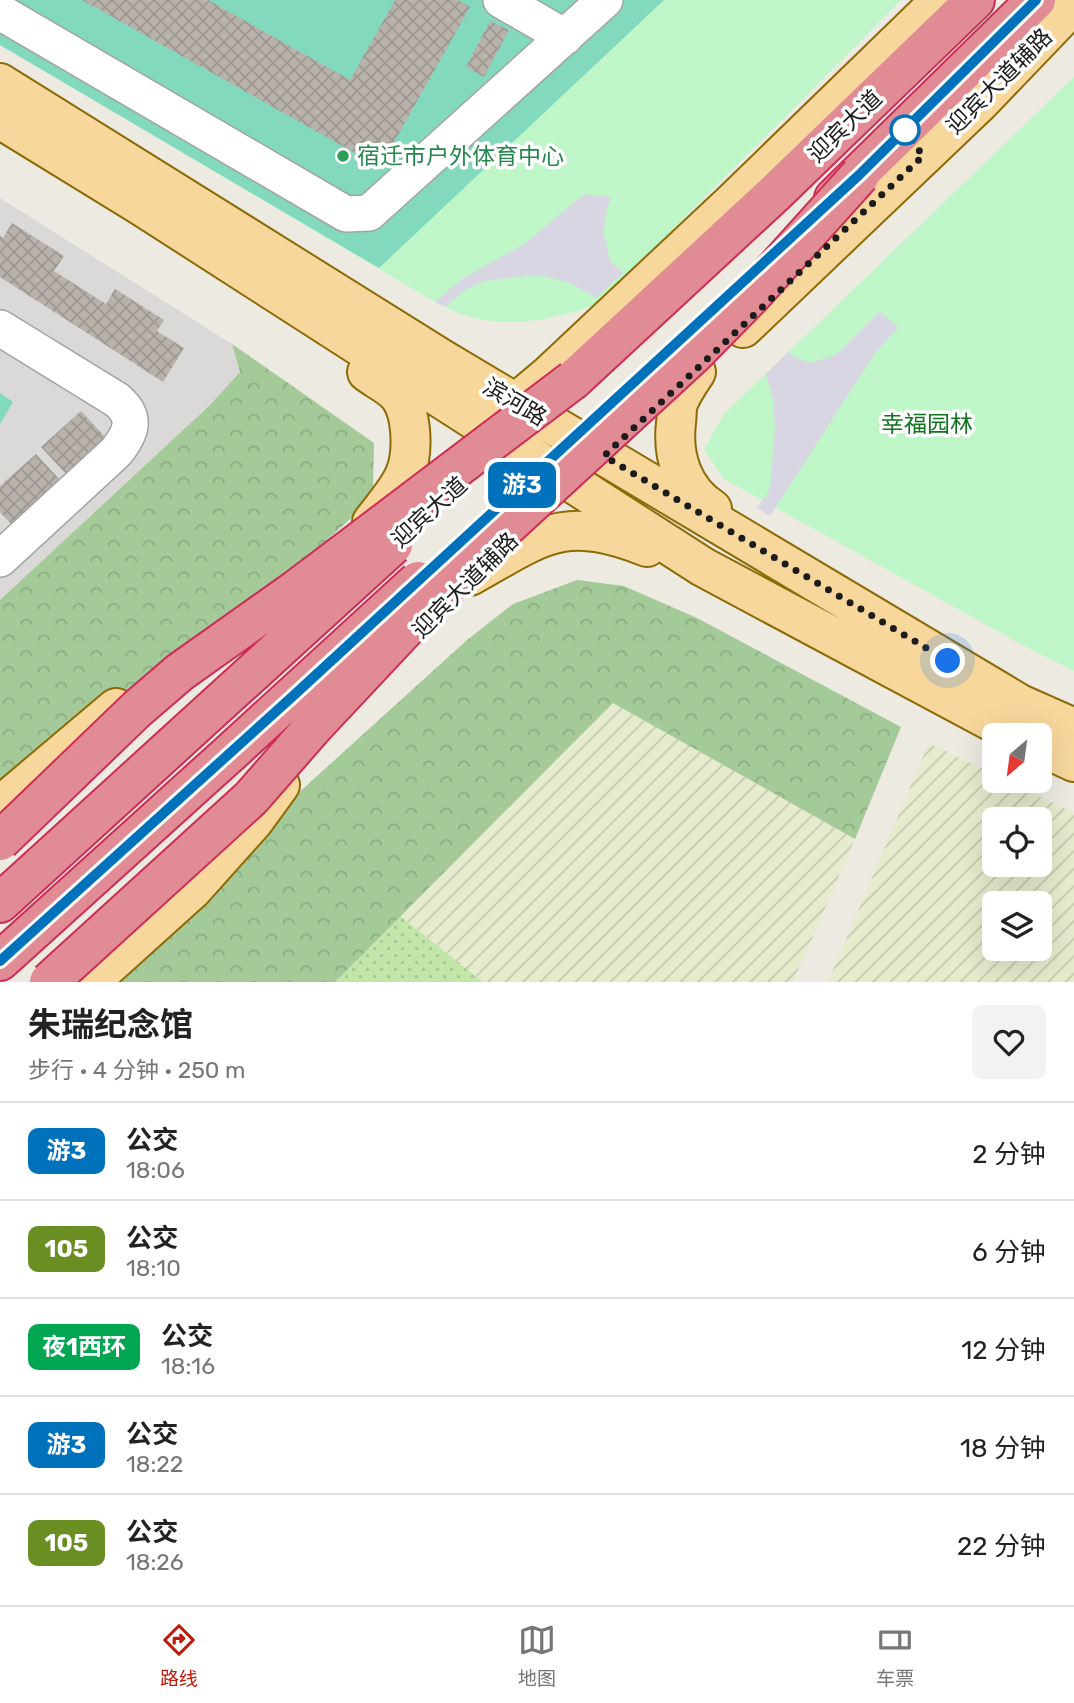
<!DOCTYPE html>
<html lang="zh">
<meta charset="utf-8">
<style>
:root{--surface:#fff;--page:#f2f2f2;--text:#222;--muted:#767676;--line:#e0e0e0;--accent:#be1809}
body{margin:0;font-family:Rubik,"Noto Sans SC",sans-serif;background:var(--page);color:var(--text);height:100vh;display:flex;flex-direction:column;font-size:26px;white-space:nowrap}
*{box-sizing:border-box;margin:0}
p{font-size:23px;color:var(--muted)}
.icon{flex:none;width:38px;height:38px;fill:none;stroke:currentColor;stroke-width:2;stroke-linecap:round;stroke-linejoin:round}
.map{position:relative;height:982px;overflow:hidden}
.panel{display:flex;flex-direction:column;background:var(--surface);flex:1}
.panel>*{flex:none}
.badge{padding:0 14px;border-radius:10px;font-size:24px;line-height:46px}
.needle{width:46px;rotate:209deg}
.controls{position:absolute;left:982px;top:723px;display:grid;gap:14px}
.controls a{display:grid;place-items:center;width:70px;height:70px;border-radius:10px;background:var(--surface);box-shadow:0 7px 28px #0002;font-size:35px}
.you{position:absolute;width:35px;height:35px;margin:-18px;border:5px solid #fff;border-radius:50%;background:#1a73e8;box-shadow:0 0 0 10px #1a73e833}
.map>.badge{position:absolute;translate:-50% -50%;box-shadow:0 0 0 4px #fff}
.round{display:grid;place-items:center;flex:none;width:74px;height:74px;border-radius:10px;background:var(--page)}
.overview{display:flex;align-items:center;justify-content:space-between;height:119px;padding:0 28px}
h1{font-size:33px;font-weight:700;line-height:52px}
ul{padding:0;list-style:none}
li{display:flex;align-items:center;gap:21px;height:98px;padding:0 28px;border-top:2px solid var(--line)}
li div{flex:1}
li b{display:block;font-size:26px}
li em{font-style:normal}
li .badge{min-width:77px;font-weight:700;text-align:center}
.menu{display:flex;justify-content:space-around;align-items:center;height:98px;border-top:2px solid var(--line);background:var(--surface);font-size:19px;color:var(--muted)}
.menu a{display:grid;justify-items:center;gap:4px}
.menu .active{color:var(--accent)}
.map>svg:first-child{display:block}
.residential{fill:#dad9d8}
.farmland{fill:url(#farmland-furrows);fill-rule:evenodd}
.grass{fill:url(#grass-dots)}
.forest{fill:url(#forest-crowns)}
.park{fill:#bff6c8}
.pitch{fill:#82d9be}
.plaza{fill:#d7d6e2}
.building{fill:url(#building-cross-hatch)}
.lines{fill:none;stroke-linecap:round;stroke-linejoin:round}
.minor-casing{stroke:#a3a3a3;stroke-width:38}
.major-casing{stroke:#8c6b07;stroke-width:42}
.highway-casing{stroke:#cd2c56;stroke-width:42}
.minor{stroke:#fff;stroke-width:35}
.major{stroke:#f7d79c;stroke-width:38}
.highway{stroke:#e18c95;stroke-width:38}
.highway-bridge-casing{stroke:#cd2c56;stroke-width:42;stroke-linecap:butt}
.highway-bridge{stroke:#e18c95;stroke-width:38}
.line-casing{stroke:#fff;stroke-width:16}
.line{stroke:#0072bc;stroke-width:10}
.walk{stroke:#1c1c1c;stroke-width:7;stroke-dasharray:0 12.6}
.stop-dot{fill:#fff;stroke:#0072bc;stroke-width:3.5}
.leisure-dot{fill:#2e9e5b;stroke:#fff;stroke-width:2.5}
.labels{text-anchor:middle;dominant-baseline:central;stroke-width:7;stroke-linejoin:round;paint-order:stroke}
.street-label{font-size:23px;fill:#1c1c1c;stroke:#fff}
.leisure-label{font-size:23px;fill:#27864d;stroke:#fff;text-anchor:start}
.park-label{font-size:23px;fill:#107320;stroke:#fff}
</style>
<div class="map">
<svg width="1074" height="982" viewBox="0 0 1074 982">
<defs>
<pattern id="farmland-furrows" width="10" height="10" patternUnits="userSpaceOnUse" patternTransform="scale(1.75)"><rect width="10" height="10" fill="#e6ebcd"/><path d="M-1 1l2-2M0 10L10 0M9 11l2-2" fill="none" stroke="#c5c9af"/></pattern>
<pattern id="grass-dots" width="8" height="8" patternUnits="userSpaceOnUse" patternTransform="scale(1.75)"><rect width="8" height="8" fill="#c2e5a9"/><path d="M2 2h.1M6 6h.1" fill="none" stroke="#a6c491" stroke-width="1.8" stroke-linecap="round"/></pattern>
<pattern id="forest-crowns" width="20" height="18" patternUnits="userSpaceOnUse" patternTransform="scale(1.75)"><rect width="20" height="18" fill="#a3ca98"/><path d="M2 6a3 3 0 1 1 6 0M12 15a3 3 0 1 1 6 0" fill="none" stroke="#8cad82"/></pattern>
<pattern id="building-cross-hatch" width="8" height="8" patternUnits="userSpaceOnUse" patternTransform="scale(1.75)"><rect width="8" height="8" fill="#b9b2ab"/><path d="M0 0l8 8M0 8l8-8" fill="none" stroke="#9e9893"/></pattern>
</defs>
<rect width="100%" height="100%" fill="#edeae1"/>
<path class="residential" d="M 0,198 L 232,344 L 240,372 L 210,405 L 0,600 Z"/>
<path class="farmland" d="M 613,703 L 855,839 L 793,982 L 483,982 L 400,916 Z
M 929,743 L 994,774 L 994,780 L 1007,781 L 1074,813 L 1074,982 L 828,982 ZM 994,819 L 1040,819 L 1040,864 L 994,864 ZM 994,903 L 1040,903 L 1040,948 L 994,948 Z"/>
<path class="grass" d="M 400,916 L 483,982 L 335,982 Z"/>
<path class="forest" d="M 232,344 L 374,443 L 373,487 L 360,510 L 0,837 L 0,600 L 210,405 L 240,372 Z
M 577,580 L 624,586 L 697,618 L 901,727 L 855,839 L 613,703 L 335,982 L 90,982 L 467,640 L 513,604 Z"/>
<path class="park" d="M 0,0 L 901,0 L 601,302 C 562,319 512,328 470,317 C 458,314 446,307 435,302 L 0,45 Z
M 1074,77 L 1074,671 L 1028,648 L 724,479 L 704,450 L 724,414 Z"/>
<path class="pitch" d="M 0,0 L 664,0 L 379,268 L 0,45 Z
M 0,393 L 13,402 L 0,424 Z"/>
<path class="plaza" d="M 584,194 L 611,197 L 605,216 L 604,234 L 610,260 L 623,273 L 596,298 L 570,283 L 548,277 L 530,275 L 485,281 L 463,291 L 446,307 L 435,302 L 463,278 L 523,245 Z
M 880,311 L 898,328 L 875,353 L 770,516 L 757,508 L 770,489 L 775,428 L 773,400 L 766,374 L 788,352 L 796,358 L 811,363 L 837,354 Z"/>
<path class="building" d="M 82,0 L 208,0 L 350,80 L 395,0 L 458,0 L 470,7 L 380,167 Z
M 490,21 L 509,30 L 484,77 L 466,67 Z
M 12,223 L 64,256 L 54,271 L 106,304 L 115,289 L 164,320 L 157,331 L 184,348 L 163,382 L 0,277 L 0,236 L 3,238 Z
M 81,411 L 106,438 L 66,474 L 41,447 Z
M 36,454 L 61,481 L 12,525 L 0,512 L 0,486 Z"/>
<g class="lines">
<defs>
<path id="minor" d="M 501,0 L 565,37
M 0,12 L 346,214 L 369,213 L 605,0
M 0,328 L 117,400 C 138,418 131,433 116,452 L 0,559"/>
<path id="major" d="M 0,83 L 442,359 L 1020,704 L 1074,728
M 0,119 L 140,205 L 703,567 L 1017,735
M 743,328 L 980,102 L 1074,4
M 367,372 C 377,380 395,388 401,399 C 407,408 409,419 410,430 C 414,475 398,488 372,522
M 696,372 C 690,381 683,391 679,401 C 676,407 677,416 676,423 C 672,457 683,490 712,509
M 517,402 L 549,375 L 732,203 L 941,0
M 470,576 C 543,535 563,514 647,547
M 1040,746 L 1074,762
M 0,806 L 116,708
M 90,982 L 192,890 L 253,822 L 280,785"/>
<path id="highway" d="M 834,198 L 1036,0
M 573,380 L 775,193 L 975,0
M 0,903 L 193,727
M 0,961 L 229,754"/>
</defs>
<use href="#minor" class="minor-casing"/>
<use href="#major" class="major-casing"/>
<use href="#highway" class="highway-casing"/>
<use href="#minor" class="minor"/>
<use href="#major" class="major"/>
<use href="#highway" class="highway"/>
<defs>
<path id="highway-bridge" d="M 193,727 L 393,545
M 229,754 L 418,581
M 0,841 L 137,709 L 180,672 L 297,589 L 573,380
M 49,982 L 251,798 L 314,726 L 467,563 L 694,354 L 752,295 L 860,175"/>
</defs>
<use href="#highway-bridge" class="highway-bridge-casing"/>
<use href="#highway-bridge" class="highway-bridge"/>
</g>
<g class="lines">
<defs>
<path id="line" d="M 0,961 L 293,696 L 859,175 L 1036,0"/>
</defs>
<use href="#line" class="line-casing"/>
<use href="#line" class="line"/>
<path class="walk" d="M 905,130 L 923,156 L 604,456 L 948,661"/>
</g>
<circle class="stop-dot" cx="905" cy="130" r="14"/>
<circle class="leisure-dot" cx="343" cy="156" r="7"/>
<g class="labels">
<g class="street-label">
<text transform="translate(999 81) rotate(-45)">迎宾大道辅路</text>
<text transform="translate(845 126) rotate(-44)">迎宾大道</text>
<text transform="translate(515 402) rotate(31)">滨河路</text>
<text transform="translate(429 512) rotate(-42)">迎宾大道</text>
<text transform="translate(465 585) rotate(-45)">迎宾大道辅路</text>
</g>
<g class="leisure-label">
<text x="357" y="156">宿迁市户外体育中心</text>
</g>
<g class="park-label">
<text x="927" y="424">幸福园林</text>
</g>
</g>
</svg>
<div class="controls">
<a><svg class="needle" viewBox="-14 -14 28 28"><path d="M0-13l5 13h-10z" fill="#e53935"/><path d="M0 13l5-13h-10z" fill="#767676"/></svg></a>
<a><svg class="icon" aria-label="locate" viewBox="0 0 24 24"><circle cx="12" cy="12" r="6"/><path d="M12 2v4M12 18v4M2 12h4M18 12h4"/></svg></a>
<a><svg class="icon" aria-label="layers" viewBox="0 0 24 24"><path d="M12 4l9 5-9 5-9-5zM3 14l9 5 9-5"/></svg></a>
</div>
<div class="you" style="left:948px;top:661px"></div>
<b class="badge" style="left:522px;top:485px;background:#0072bc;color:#fff">游3</b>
</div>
<section class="panel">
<div class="overview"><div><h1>朱瑞纪念馆</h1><p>步行 · 4 分钟 · 250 m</p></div><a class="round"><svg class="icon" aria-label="heart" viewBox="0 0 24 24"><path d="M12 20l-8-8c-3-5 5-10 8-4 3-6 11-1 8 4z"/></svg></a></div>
<ul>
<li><span class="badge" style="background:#0072bc;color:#fff">游3</span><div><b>公交</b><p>18:06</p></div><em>2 分钟</em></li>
<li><span class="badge" style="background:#6b8e23;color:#fff">105</span><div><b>公交</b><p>18:10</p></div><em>6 分钟</em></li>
<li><span class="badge" style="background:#00a651;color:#fff">夜1西环</span><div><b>公交</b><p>18:16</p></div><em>12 分钟</em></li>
<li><span class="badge" style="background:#0072bc;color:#fff">游3</span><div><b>公交</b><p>18:22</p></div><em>18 分钟</em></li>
<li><span class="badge" style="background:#6b8e23;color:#fff">105</span><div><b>公交</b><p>18:26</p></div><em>22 分钟</em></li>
</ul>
</section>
<nav class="menu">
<a class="active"><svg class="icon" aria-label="directions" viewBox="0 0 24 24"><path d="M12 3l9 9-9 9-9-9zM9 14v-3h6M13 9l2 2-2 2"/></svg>路线</a>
<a><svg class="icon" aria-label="map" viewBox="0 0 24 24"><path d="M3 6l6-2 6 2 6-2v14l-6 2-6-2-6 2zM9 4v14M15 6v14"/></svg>地图</a>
<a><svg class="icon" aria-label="tickets" viewBox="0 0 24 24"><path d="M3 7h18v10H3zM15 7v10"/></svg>车票</a>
</nav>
